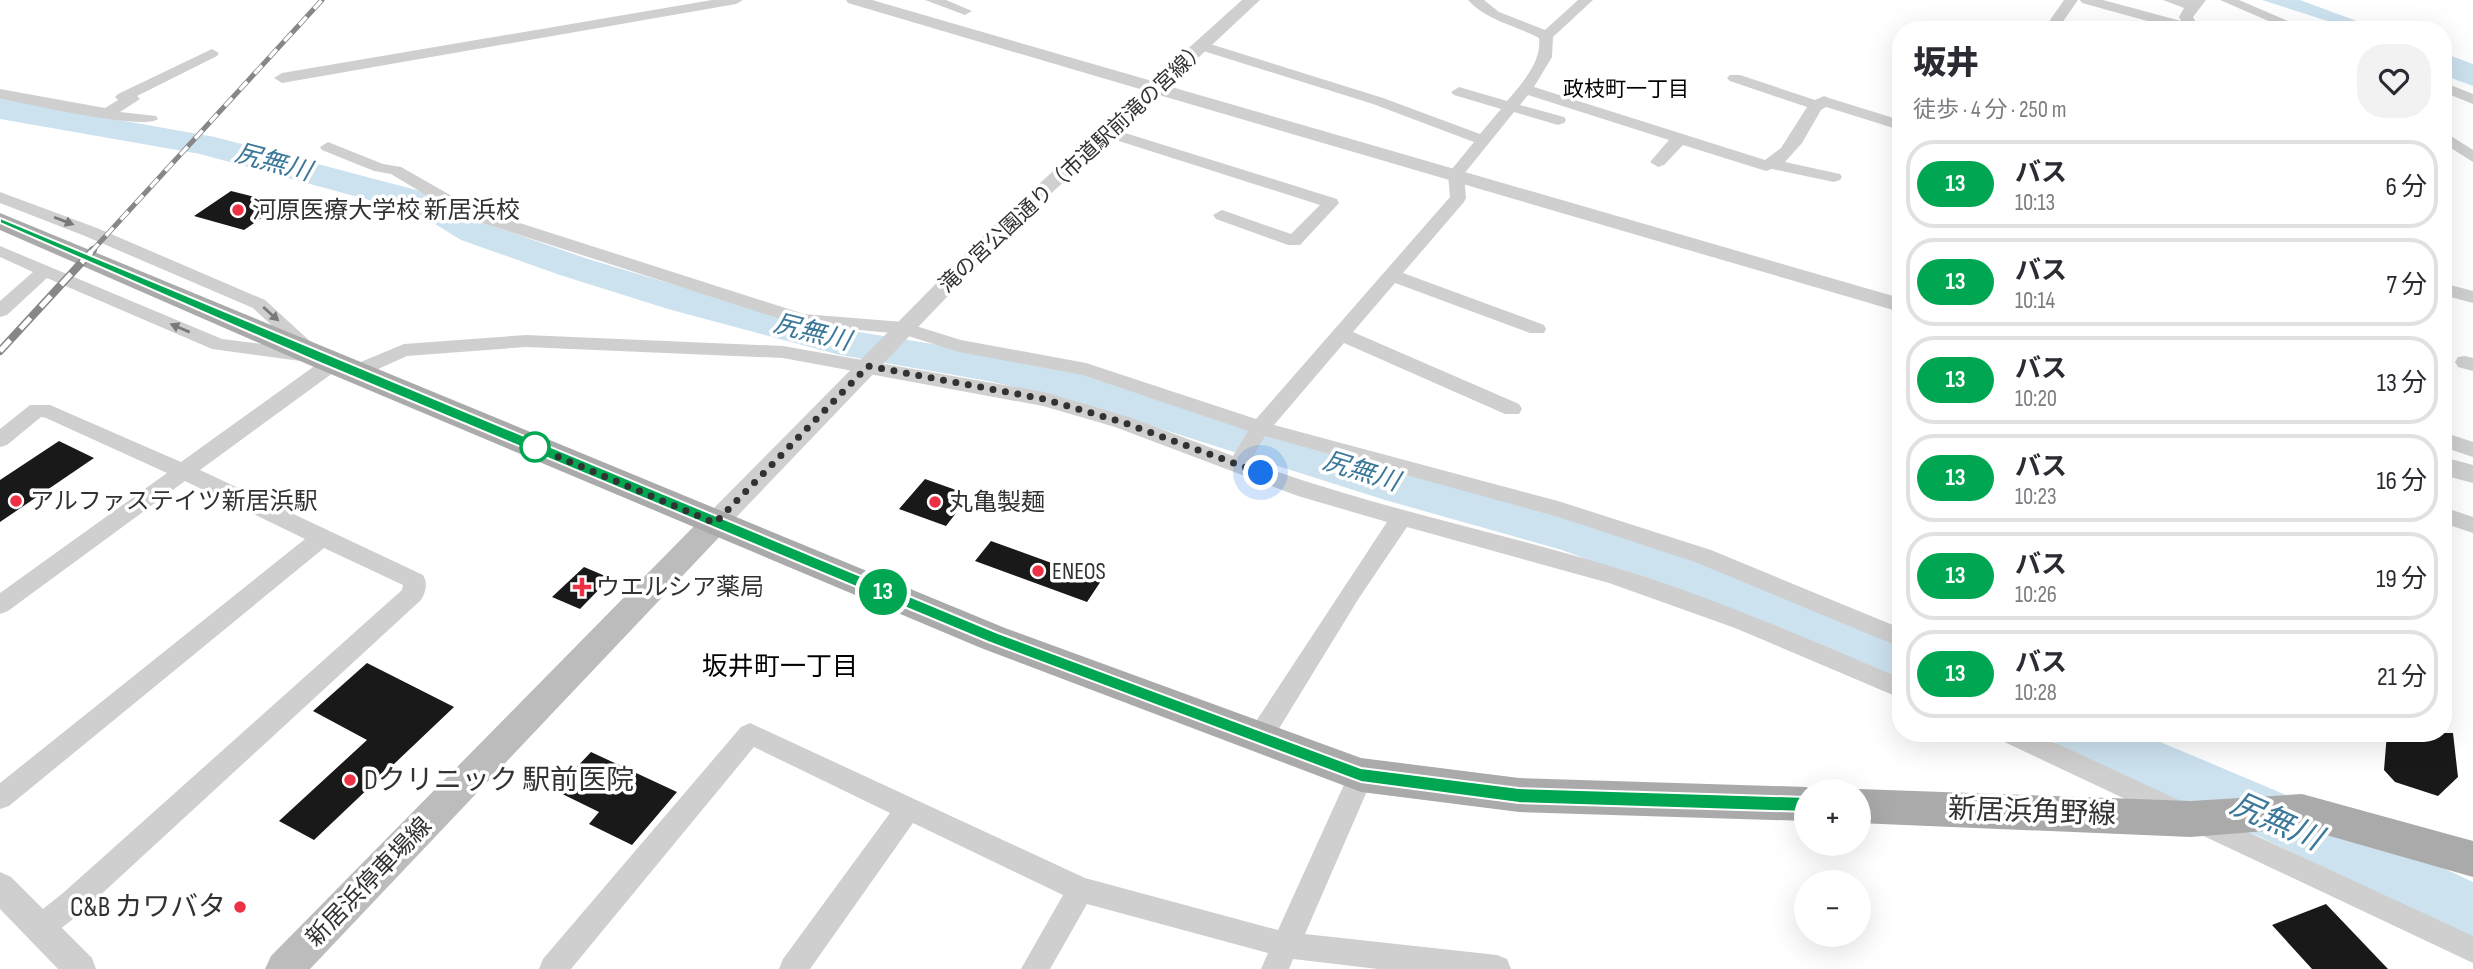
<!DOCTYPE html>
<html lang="ja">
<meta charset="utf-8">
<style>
:root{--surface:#fff;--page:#f2f2f3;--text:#2b2b33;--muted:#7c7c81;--line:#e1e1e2}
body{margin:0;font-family:"Sofia Sans Condensed","Noto Sans JP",sans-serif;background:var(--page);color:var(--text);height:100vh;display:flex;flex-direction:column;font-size:26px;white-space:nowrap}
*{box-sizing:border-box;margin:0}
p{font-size:23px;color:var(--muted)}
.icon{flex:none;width:38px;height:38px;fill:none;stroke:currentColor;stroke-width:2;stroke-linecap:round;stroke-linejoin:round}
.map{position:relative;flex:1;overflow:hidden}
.side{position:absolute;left:1892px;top:21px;width:560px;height:721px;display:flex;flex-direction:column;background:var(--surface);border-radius:28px;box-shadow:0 7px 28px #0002}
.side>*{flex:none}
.badge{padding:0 14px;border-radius:23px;font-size:24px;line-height:46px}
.controls{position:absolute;left:1794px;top:779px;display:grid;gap:14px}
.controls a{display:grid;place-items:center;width:77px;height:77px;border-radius:50%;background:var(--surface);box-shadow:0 7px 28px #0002;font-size:35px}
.you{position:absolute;width:35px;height:35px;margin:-18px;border:5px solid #fff;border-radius:50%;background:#1a73e8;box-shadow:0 0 0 10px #1a73e833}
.map>.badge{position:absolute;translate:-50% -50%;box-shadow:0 0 0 4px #fff}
.round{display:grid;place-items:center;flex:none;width:74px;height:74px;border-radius:28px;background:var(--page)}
.head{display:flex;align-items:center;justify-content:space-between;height:119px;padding:0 21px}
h1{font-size:33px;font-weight:800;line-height:52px}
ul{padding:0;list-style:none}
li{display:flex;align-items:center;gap:21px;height:88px;margin:0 14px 10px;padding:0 7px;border:4px solid var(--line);border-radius:28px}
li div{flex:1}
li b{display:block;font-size:26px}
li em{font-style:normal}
li .badge{min-width:77px;font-weight:700;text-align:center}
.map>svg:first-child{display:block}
.water{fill:#cce2ef}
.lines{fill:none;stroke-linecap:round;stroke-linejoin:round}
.river{fill:#cce2ef;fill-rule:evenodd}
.building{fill:#191919}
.minor{fill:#cfcfcf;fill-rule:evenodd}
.tertiary{fill:#cfcfcf;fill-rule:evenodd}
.secondary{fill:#bcbcbc;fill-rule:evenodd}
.primary{fill:#aaa;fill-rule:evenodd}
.rail-far1-casing{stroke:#878787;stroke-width:5}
.rail-casing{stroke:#878787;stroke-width:8}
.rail-far1{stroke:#fff;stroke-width:3.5;stroke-dasharray:11;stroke-linecap:butt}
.rail{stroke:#fff;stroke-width:5;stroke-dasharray:15;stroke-linecap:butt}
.oneway{fill:#797979}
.line{fill:#00a651;stroke:#fff;stroke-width:2}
.walk{stroke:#323232;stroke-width:7;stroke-dasharray:0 12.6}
.poi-dot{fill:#ed3044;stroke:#fff;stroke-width:2.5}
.stop-dot{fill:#fff;stroke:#00a651;stroke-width:3.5}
.labels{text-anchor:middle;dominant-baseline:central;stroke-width:7;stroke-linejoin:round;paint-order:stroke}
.far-neighbourhood-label{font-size:21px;fill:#000;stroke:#fff}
.far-street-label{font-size:21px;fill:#323232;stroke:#fff}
.poi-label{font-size:24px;fill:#323232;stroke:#fff;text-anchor:start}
.street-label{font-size:24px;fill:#323232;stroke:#fff}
.water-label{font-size:26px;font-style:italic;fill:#3b7899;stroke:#fff}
.neighbourhood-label{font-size:26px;fill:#000;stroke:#fff}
.near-poi-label{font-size:28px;fill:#323232;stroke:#fff;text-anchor:start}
.near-street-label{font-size:28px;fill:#323232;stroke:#fff}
.near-water-label{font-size:32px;font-style:italic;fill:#3b7899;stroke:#fff}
</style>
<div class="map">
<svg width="2473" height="969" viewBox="0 0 2473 969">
<rect width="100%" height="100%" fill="#fff"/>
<path class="water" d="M 2262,0 L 2300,0 L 2381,30 L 2356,30 Z"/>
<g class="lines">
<path class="river" d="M 2443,53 L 2473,64 L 2473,86 L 2443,75 Z
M 0,99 L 215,137 L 443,197 L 487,224 L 588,259 L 695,291 L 840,329 L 988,353 L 1088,376 L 1402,471 L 1590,522 L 1778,590 L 1900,640 L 1900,683 L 1744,618 L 1562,550 L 1385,500 L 1067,399 L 988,381 L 840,355 L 668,309 L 560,275 L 461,240 L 417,213 L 200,154 L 0,119 Z
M 2051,733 L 2139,733 L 2298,800 L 2473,882 L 2473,940 L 2258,836 L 2059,749 Z"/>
</g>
<path class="building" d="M 231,191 L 282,204 L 244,230 L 194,216 Z
M 59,441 L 94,458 L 0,522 L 0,480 Z
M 925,479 L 970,495 L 946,526 L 899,509 Z
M 991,541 L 1101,581 L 1087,602 L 975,561 Z
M 584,567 L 610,578 L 580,609 L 552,597 Z
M 367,663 L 454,707 L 314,840 L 279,821 L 367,740 L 313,711 Z
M 2387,733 L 2453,733 L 2458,777 L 2438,796 L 2395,782 L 2384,770 Z
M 591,752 L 677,792 L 632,845 L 589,824 L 599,812 L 548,787 L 565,768 L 573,771 Z
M 2326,904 L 2388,969 L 2312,969 L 2272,925 Z"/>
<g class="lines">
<path class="minor" d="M 712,0 L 743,0 L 736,4 L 282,83 L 274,78 L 282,73 Z
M 925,0 L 946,0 L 972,11 L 965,15 Z
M 1468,0 L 1484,0 L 1499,12 L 1545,30 L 1578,0 L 1593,0 L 1553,37 L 1552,57 L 1534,87 L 1765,160 L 1781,148 L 1807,107 L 1730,81 L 1727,78 L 1730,75 L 1740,75 L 1815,100 L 1824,96 L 1829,98 L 1900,120 L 1900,130 L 1826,107 L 1821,110 L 1802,143 L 1785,162 L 1840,174 L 1842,177 L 1840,180 L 1834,182 L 1772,169 L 1766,171 L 1683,145 L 1664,165 L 1658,167 L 1650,162 L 1669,140 L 1528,95 L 1520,105 L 1564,117 L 1566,120 L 1564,123 L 1558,125 L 1514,112 L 1464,174 L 1466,198 L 1464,202 L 1403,273 L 1544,325 L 1546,329 L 1544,333 L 1530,333 L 1395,283 L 1353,332 L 1519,404 L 1522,409 L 1519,414 L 1505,414 L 1344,343 L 1274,425 L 1558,501 L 1711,550 L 1900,628 L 1900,647 L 1695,562 L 1555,516 L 1265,436 L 1250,462 C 1368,506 1492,530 1613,567 C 1711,596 1806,638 1900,678 L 1900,698 L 1735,628 L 1609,583 L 1407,527 L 1359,598 L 1269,745 L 1260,748 L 1251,745 L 1248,737 L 1251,729 L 1387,522 L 1298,496 L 1115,427 L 1043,406 L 783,358 L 526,347 L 407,356 L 358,378 L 351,376 L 348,371 L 351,366 L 404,344 L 526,335 L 783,346 L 1044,392 L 1129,417 L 1233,456 L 1248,431 L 1083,375 L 959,352 L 902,334 L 796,324 L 461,216 L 391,174 L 374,171 L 322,150 L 320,147 L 328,142 L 383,164 L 401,167 L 473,208 L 804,314 L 903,322 L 961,340 L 1086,363 L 1256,419 L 1450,197 L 1448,174 L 1474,142 L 1373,104 L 1197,49 L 1195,46 L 1202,42 L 1207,43 L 1383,98 L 1480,134 L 1501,109 L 1454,95 L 1451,92 L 1459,87 L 1507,101 C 1522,83 1542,62 1539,38 C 1515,25 1487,21 1468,0 Z
M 2064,0 L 2078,0 L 2062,23 L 2052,23 L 2050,20 Z
M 2080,0 L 2103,0 L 2181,21 L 2179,17 L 2184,8 L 2163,0 L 2206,0 L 2193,17 L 2200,30 L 2180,30 L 2082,3 Z
M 2220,0 L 2239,0 L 2309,30 L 2289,30 Z
M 212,49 L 219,53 L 217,56 L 137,96 L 140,99 L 120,112 L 156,116 L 158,119 C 146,131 24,103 0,99 L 0,89 L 105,108 L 118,100 L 115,97 L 118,94 Z
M 2443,82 L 2473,94 L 2473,104 L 2443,92 Z
M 1106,127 L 1337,199 L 1339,203 L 1300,245 L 1288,245 L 1216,219 L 1213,215 L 1222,210 L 1291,234 L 1320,205 L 1100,135 L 1098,132 Z
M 2443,131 L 2473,150 L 2473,162 L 2443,143 Z
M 0,192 L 97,228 L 265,300 L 323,353 L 320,357 L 308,362 L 212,349 L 47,278 L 7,315 L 0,317 L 0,301 L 33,272 L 0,257 L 0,246 L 222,339 L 296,348 L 253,308 L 85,236 L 0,203 Z
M 2443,283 L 2473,291 L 2473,303 L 2443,295 Z
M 334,356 L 341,357 L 344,362 L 341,367 L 200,470 L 423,575 C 428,583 426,592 421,600 L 83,911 L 49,938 L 39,942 L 29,938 L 25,929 L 29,920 L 63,893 L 402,590 L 403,585 L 324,548 L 9,806 L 0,809 L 0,783 L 305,539 L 185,481 L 8,611 L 0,614 L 0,593 L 167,473 L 46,418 L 41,417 L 7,445 L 0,447 L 0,429 L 30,405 L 50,405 L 181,462 L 327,357 Z
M 2465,356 L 2473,358 L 2473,371 L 2458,367 L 2455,362 L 2458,357 Z
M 2443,432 L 2473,442 L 2473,457 L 2443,447 Z
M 2443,507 L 2473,517 L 2473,533 L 2443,523 Z
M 750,723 L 1085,878 L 1278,930 L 1352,767 L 1361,764 L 1370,767 L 1374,775 L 1305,934 L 1497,955 L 1507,959 L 1511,969 L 1378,969 L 1293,959 L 1289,969 L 1261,969 L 1268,953 L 1087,904 L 1050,969 L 1021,969 L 1063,895 L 913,823 L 810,969 L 779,969 L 783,959 L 890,813 L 754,747 L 571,969 L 539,969 L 543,959 L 741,727 Z
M 1997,733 L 2034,733 L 2473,936 L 2473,963 L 2000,740 Z"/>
<path class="tertiary" d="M 846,0 L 872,0 L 1152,81 L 1242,0 L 1260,0 L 1168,86 L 1900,298 L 1900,312 L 1159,95 L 1011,230 L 724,530 L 715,532 L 706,530 L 702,523 L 706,516 L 997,222 L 1143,90 L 848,3 Z
M 2443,457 L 2473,465 L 2473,483 L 2443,475 Z
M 0,872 L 11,877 L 92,958 L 96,969 L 58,969 L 0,909 Z"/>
<path class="secondary" d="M 715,512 L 725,515 L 729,523 L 725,531 L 310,969 L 265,969 L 271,956 L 705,515 Z"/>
<path class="primary" d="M 0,213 L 1005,628 L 1361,758 L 1519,778 L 1806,787 L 1817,791 L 1806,791 L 1806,821 L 1519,812 L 1361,792 L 981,648 L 307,364 L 0,230 Z
M 1858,789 L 2191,801 L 2302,794 L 2473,841 L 2473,877 L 2302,828 L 2191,837 L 1858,823 L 1858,791 L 1852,791 Z"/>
<defs>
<path id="rail-far1" d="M 91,252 L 322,0"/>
<path id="rail" d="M 0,351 L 93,250"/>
</defs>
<use href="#rail-far1" class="rail-far1-casing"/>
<use href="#rail" class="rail-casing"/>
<use href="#rail-far1" class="rail-far1"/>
<use href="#rail" class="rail"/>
</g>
<defs><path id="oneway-solid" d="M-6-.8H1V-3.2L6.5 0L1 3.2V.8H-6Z" transform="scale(1.75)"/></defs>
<g class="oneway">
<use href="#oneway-solid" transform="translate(64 221) rotate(21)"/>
<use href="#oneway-solid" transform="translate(271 314) rotate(42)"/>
<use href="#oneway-solid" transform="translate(180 328) rotate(-157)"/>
</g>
<path class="line" d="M 0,218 L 998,633 L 1361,768 L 1519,788 L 1806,797 L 1812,799 L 1814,804 L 1812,809 L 1806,812 L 1519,803 L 1361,782 L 988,642 L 313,360 L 0,223 Z"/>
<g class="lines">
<path class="walk" d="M 535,447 L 715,523 L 868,366 L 1044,399 L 1122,422 L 1261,473"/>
</g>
<g class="poi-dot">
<circle cx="238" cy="210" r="7"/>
<circle cx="16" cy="501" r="7"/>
<circle cx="935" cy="502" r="7"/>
<circle cx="1038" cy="571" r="7"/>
<path d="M578.5 576.5h7v7h7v7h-7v7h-7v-7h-7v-7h7z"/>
<circle cx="350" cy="780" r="7"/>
<circle cx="240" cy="907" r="7"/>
</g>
<circle class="stop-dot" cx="535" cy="447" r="14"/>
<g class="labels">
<g class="far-neighbourhood-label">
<text x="1626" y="89">政枝町一丁目</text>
</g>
<g class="far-street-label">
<text transform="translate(1073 167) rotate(-43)">滝の宮公園通り（市道駅前滝の宮線）</text>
</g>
<g class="poi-label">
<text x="252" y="210">河原医療大学校 新居浜校</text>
<text x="30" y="501">アルファステイツ新居浜駅</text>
<text x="949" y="502">丸亀製麺</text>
<text x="1052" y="571">ENEOS</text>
<text x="596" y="587">ウエルシア薬局</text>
</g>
<g class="street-label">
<text transform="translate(369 882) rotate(-46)">新居浜停車場線</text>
</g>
<g class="water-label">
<text transform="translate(273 163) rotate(15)">尻無川</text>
<text transform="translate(812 333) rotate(14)">尻無川</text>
<text transform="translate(1361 472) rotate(17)">尻無川</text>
</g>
<g class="neighbourhood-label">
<text x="780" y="667">坂井町一丁目</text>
</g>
<g class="near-poi-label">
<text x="364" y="780">Dクリニック 駅前医院</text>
<text x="226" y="907" text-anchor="end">C&amp;B カワバタ</text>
</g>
<g class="near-street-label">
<text transform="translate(2032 812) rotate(2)">新居浜角野線</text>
</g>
<g class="near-water-label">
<text transform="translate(2276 822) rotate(24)">尻無川</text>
</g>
</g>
</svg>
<div class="controls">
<a>+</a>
<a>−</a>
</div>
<div class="you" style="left:1261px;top:473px"></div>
<b class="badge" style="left:883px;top:592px;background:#00a651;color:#fff">13</b>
<section class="side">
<div class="head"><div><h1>坂井</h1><p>徒歩 · 4 分 · 250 m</p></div><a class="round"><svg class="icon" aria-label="heart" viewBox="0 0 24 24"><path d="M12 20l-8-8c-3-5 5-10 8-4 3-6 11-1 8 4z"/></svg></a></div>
<ul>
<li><span class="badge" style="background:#00a651;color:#fff">13</span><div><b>バス</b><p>10:13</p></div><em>6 分</em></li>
<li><span class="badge" style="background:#00a651;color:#fff">13</span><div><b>バス</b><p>10:14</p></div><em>7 分</em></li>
<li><span class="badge" style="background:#00a651;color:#fff">13</span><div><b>バス</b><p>10:20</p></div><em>13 分</em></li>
<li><span class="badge" style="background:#00a651;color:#fff">13</span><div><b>バス</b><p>10:23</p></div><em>16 分</em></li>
<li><span class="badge" style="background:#00a651;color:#fff">13</span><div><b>バス</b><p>10:26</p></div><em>19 分</em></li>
<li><span class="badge" style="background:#00a651;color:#fff">13</span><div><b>バス</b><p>10:28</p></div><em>21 分</em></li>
</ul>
</section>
</div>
